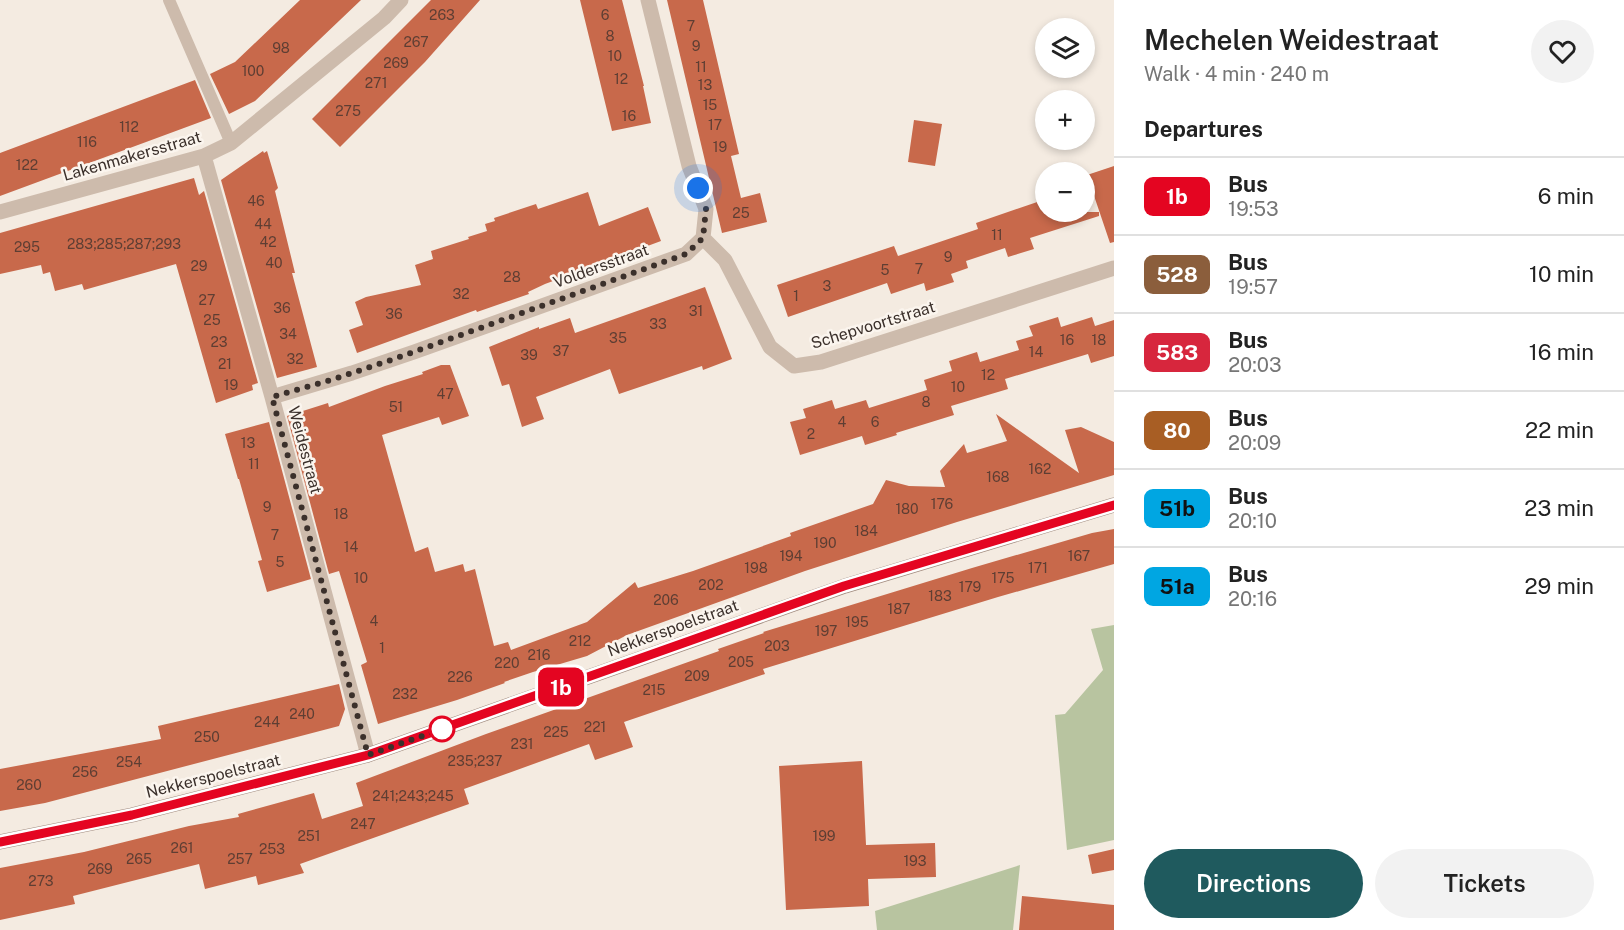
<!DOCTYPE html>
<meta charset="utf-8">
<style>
:root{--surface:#fff;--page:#f2f2f2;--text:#222;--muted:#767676;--line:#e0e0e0;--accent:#1f5a5e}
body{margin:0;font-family:"Public Sans",sans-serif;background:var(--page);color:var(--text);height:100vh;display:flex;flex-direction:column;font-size:22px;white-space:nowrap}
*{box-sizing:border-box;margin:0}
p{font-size:20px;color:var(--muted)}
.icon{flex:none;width:33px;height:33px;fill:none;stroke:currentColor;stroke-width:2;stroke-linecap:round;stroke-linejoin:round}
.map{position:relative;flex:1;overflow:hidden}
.panel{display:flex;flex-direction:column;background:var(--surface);width:510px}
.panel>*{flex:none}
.badge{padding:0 12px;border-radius:9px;font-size:21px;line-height:39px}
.controls{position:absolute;left:1035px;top:18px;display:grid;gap:12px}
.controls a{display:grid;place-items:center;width:60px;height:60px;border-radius:50%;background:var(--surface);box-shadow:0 3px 9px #0003;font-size:30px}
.you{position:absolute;width:30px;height:30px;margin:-15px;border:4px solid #fff;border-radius:50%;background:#1a73e8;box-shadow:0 0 0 9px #1a73e833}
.map>.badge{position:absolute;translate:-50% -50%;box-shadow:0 0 0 3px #fff}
h2{padding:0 30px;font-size:22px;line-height:54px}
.round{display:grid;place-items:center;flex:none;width:63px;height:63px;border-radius:32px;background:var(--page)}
.summary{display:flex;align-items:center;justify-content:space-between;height:102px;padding:0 30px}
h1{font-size:28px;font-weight:600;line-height:45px}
.action{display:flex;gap:12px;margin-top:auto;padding:12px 30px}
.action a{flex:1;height:69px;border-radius:36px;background:var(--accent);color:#fff;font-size:24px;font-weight:600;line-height:69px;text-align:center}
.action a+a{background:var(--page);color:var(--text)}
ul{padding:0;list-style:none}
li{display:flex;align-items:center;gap:18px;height:78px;padding:0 30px;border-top:2px solid var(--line)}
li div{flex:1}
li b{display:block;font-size:22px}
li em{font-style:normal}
li .badge{min-width:66px;font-weight:700;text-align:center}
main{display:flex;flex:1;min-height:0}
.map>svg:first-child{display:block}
.green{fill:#b8c4a0}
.building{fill:#c8694b}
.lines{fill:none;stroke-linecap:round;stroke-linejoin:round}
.lane{stroke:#cdbbac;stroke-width:12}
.street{stroke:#cdbbac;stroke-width:15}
.secondary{stroke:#a18a7d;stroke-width:15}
.line-casing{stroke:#fff;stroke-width:14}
.line{stroke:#e40521;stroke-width:9}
.walk{stroke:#3b302b;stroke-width:6;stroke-dasharray:0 10.8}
.stop-dot{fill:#fff;stroke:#e40521;stroke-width:3}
.labels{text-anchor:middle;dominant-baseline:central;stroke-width:5;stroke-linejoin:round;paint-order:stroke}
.number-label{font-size:14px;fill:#5e3e33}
.street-label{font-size:16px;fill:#3b302b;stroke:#fbf5ee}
</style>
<main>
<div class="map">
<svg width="1114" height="930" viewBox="0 0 1114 930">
<rect width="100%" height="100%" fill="#f4ebe1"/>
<path class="green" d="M 1114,625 L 1114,840 L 1067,850 L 1055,715 L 1065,714 L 1103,670 L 1091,629 Z
M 1020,865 L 1013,930 L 877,930 L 875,911 Z"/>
<path class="building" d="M 300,0 L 361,0 L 255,101 L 229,114 L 210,74 L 235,62 Z
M 431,0 L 480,0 L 425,62 L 340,147 L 312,119 Z
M 580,0 L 622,0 L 644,86 L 643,86 L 651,123 L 612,131 Z
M 667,0 L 703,0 L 739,154 L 731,156 L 741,198 L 760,193 L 767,222 L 722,233 Z
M 195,80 L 211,118 L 0,196 L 0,153 Z
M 914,120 L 942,124 L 935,166 L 908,162 Z
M 263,151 L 264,153 L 267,151 L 278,188 L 275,191 L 295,273 L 292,273 L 317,367 L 277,378 L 221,180 Z
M 1114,166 L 1114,242 L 1110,243 L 1087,175 Z
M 194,178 L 199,195 L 204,191 L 258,383 L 252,385 L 253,390 L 216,403 L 176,264 L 84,290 L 82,284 L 55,291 L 50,272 L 43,274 L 41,265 L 0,274 L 0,233 Z
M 588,192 L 599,226 L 648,207 L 661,241 L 545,284 L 528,292 L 529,294 L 477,312 L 476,310 L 357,353 L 349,330 L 363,325 L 355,302 L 366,297 L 421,285 L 415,265 L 433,259 L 431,251 L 469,239 L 468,237 L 487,231 L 485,224 L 495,221 L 494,218 L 536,204 L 538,209 Z
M 1046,199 L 1046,212 L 1099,212 L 1099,216 L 1030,238 L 1034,249 L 1008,257 L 1005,248 L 966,261 L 968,268 L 951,274 L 954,282 L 926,291 L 924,283 L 891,294 L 887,283 L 788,317 L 777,285 L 894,246 L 898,256 L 978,229 L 976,223 Z
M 705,287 L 732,359 L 703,370 L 702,366 L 619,394 L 610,369 L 536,397 L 544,419 L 522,427 L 509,384 L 502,386 L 489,347 L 539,327 L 539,329 L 570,318 L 575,333 Z
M 1058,317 L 1061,327 L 1092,317 L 1095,326 L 1114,320 L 1114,356 L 1091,363 L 1088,354 L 1005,379 L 1008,389 L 951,406 L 954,415 L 896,433 L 897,435 L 865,445 L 862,436 L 800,455 L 790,422 L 806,418 L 803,409 L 832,400 L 835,409 L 866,400 L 869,408 L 927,390 L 924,380 L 952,371 L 949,361 L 977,352 L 980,362 L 1019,350 L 1016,341 L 1033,336 L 1029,326 Z
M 441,365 L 450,365 L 469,416 L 442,425 L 439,417 L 382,435 L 415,552 L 428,547 L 435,572 L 463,564 L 465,572 L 475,569 L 494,646 L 508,642 L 511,650 L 587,622 L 635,582 L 638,588 L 693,571 L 791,536 L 790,533 L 873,504 L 886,480 L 909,486 L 945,487 L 940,471 L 964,444 L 967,453 L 1007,441 L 996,414 L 1079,473 L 1065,430 L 1081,427 L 1114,442 L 1114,475 L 957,522 L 805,571 L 627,635 L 587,656 L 533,672 L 504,682 L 505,683 L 457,700 L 378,724 L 361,665 L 367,662 L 339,571 L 329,574 L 287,416 L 328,403 L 329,407 L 385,386 L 423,374 L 422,372 Z
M 269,422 L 311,579 L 267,592 L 258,561 L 262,560 L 239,479 L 238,479 L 225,434 Z
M 1114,529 L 1114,564 L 998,597 L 763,669 L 765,674 L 624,722 L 633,747 L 595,760 L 589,744 L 464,789 L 469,804 L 300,864 L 304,873 L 258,885 L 256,876 L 205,889 L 199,864 L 73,896 L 75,904 L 0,920 L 0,868 L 84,852 L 189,826 L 239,817 L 238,814 L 314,793 L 322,819 L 363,806 L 356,783 L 486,734 L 719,651 L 718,649 L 764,633 L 763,632 L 972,568 L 1092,533 Z
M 339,684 L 345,709 L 339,726 L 45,803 L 0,811 L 0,769 L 161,739 L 158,726 Z
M 862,761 L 866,845 L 935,843 L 936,877 L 868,879 L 869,906 L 786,910 L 779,766 Z
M 1114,849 L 1114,870 L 1092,874 L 1088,855 Z
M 1022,896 L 1114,905 L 1114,930 L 1019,930 Z"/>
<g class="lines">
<path class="lane" d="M 169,0 L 231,143"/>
<path class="street" d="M 204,156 L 272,397 L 368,755
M 0,212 L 204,156 L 231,143 L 384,18 L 401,0
M 703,238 L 725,260 L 770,347 L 794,366 L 821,362 L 1114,268
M 272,397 L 352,373 L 414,352 L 686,254 L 703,238 L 706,209 L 689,166 L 648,0"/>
<path class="secondary" d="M 0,842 L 132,815 L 368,755 L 845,586 L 1114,505"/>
</g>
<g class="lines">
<defs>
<path id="line" d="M 0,842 L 132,815 L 368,755 L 844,586 L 1114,505"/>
</defs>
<use href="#line" class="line-casing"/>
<use href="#line" class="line"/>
<path class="walk" d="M 442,729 L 368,755 L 272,397 L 334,379 L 394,359 L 686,254 L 703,238 L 706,209 L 698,188"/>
</g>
<circle class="stop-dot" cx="442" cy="729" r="12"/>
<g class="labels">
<g class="number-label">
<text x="442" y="15">263</text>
<text x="605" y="15">6</text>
<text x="691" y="26">7</text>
<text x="610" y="36">8</text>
<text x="416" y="42">267</text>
<text x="696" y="46">9</text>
<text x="281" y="48">98</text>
<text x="615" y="56">10</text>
<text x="396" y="63">269</text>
<text x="701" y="67">11</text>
<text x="253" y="71">100</text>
<text x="621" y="79">12</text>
<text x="376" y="83">271</text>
<text x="705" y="85">13</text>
<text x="710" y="105">15</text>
<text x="348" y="111">275</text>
<text x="629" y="116">16</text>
<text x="715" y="125">17</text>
<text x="129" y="127">112</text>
<text x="87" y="142">116</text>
<text x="720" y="147">19</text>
<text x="27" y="165">122</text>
<text x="256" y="201">46</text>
<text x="741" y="213">25</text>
<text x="263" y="224">44</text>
<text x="997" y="235">11</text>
<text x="268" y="242">42</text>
<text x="124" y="244">283;285;287;293</text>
<text x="27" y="247">295</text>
<text x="948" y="257">9</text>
<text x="274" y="263">40</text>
<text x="199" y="266">29</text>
<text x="919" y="269">7</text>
<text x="885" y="270">5</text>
<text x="512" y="277">28</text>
<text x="827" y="286">3</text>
<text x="461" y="294">32</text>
<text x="796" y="296">1</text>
<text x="207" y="300">27</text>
<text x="282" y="308">36</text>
<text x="696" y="311">31</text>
<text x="394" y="314">36</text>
<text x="212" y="320">25</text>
<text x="658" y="324">33</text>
<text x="288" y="334">34</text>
<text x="618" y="338">35</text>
<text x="1067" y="340">16</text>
<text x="1099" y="340">18</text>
<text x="219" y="342">23</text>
<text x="561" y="351">37</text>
<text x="1036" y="352">14</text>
<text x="529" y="355">39</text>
<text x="295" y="359">32</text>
<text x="225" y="364">21</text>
<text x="988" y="375">12</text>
<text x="231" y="385">19</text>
<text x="958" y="387">10</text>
<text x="445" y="394">47</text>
<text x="926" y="402">8</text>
<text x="396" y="407">51</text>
<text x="842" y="422">4</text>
<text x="875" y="422">6</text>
<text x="811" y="434">2</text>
<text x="248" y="443">13</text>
<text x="254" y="464">11</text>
<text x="1040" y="469">162</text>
<text x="998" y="477">168</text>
<text x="942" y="504">176</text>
<text x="267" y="507">9</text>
<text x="907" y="509">180</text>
<text x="341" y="514">18</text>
<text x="866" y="531">184</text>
<text x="275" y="535">7</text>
<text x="825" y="543">190</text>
<text x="351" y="547">14</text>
<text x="791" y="556">194</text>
<text x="1079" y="556">167</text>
<text x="280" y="562">5</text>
<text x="756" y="568">198</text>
<text x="1038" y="568">171</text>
<text x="361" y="578">10</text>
<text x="1003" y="578">175</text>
<text x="711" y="585">202</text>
<text x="970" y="587">179</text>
<text x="940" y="596">183</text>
<text x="666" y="600">206</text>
<text x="899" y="609">187</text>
<text x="374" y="621">4</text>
<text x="857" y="622">195</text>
<text x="826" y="631">197</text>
<text x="580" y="641">212</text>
<text x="777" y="646">203</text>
<text x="382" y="648">1</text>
<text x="539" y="655">216</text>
<text x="741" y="662">205</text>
<text x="507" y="663">220</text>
<text x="697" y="676">209</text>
<text x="460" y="677">226</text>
<text x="654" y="690">215</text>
<text x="405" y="694">232</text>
<text x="302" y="714">240</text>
<text x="267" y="722">244</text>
<text x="595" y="727">221</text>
<text x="556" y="732">225</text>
<text x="207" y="737">250</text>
<text x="522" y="744">231</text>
<text x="475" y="761">235;237</text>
<text x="129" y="762">254</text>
<text x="85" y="772">256</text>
<text x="29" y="785">260</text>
<text x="413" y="796">241;243;245</text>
<text x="363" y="824">247</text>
<text x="309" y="836">251</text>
<text x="824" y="836">199</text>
<text x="182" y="848">261</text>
<text x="272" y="849">253</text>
<text x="139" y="859">265</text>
<text x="240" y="859">257</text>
<text x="915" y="861">193</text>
<text x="100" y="869">269</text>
<text x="41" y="881">273</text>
</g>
<g class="street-label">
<text transform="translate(132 156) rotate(-16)">Lakenmakersstraat</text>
<text transform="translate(601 266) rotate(-20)">Voldersstraat</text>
<text transform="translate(873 325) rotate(-17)">Schepvoortstraat</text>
<text transform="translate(305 450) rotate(75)">Weidestraat</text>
<text transform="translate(673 628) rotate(-20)">Nekkerspoelstraat</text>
<text transform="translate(213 776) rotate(-14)">Nekkerspoelstraat</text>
</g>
</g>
</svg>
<div class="controls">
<a><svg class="icon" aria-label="layers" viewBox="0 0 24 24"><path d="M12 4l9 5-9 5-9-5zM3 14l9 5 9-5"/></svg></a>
<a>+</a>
<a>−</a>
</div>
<div class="you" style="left:698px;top:188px"></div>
<b class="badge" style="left:561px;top:687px;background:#e40521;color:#fff">1b</b>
</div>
<section class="panel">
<div class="summary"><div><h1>Mechelen Weidestraat</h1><p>Walk · 4 min · 240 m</p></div><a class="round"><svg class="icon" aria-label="heart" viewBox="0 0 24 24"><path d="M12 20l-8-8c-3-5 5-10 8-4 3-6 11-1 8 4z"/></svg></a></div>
<h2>Departures</h2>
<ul>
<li><span class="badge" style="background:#e40521;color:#fff">1b</span><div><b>Bus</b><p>19:53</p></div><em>6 min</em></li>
<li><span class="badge" style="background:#8b5e3c;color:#fff">528</span><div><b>Bus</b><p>19:57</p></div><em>10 min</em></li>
<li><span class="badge" style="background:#d7263d;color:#fff">583</span><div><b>Bus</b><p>20:03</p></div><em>16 min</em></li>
<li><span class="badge" style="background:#a85e24;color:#fff">80</span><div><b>Bus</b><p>20:09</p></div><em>22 min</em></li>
<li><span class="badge" style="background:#00a6e2;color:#111">51b</span><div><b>Bus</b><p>20:10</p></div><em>23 min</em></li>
<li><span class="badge" style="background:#00a6e2;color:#111">51a</span><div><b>Bus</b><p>20:16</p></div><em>29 min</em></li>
</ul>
<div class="action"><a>Directions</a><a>Tickets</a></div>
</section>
</main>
